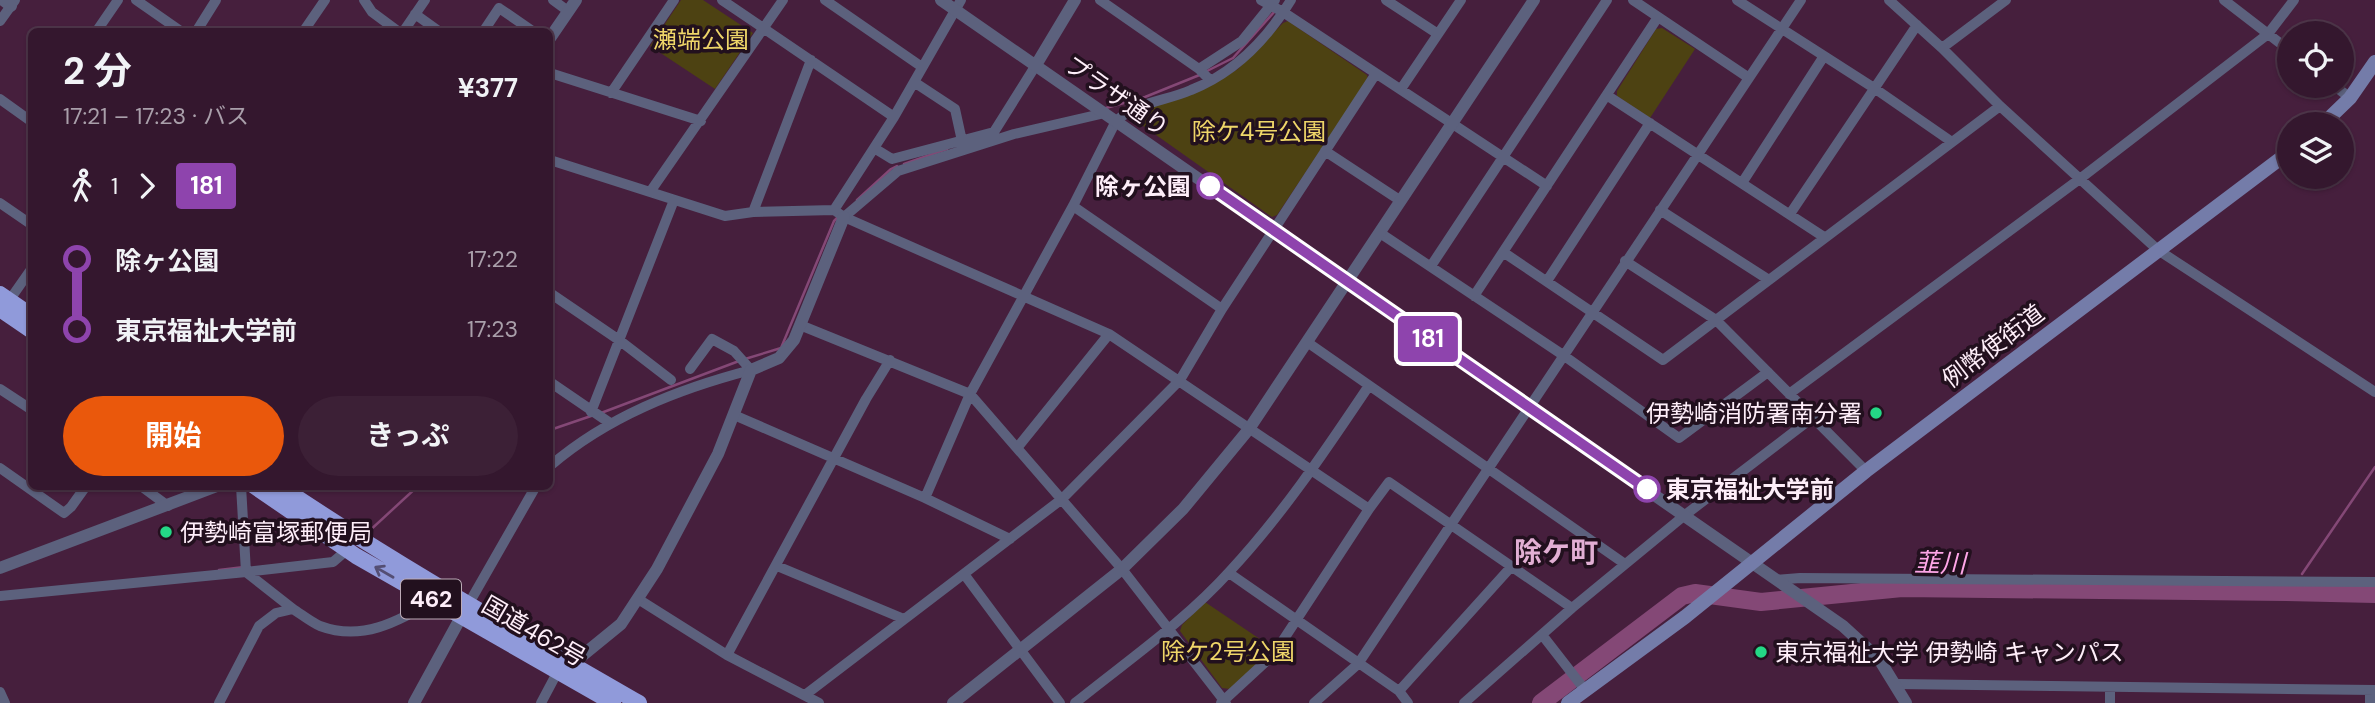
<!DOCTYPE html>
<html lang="ja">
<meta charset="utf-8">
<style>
:root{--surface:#34172e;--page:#3c2036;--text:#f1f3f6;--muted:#a99faa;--line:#4e364a;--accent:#ea580c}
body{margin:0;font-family:"DM Sans","Noto Sans JP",sans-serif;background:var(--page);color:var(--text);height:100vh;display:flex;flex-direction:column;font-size:26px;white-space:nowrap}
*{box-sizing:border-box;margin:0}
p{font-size:23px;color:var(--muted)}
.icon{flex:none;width:38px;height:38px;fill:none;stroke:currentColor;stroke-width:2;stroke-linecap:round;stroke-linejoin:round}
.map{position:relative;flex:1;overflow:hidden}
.details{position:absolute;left:28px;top:28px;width:525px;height:462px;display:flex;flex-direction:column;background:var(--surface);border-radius:10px;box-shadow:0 2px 5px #0004,0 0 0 2px var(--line)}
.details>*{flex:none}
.badge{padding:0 14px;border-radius:5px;font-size:24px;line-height:46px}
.buttons{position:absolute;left:2277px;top:21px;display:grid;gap:14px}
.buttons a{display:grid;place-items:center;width:77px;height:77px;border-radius:50%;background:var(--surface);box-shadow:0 2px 5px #0004,0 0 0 2px var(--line);font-size:35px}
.map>.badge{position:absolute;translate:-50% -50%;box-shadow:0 0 0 4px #fff}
.legs{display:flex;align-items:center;gap:10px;height:77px;padding:0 35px;font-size:23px}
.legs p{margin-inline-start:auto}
.summary{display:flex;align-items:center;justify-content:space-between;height:119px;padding:0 35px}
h1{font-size:38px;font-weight:700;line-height:52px}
.primary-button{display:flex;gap:14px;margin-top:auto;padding:14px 35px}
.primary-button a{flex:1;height:80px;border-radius:42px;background:var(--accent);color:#fff;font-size:28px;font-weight:700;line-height:80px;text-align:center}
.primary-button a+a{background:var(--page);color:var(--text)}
ul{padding:0 35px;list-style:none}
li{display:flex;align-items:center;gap:24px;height:70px;font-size:26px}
li i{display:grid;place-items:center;width:10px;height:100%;margin:0 9px;background:currentColor}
li i::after{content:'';width:18px;height:18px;margin:-9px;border:5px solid;border-radius:50%;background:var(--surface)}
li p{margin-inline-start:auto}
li:first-child i{background:linear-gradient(#0000 50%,currentColor 0)}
li:last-child i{background:linear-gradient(currentColor 50%,#0000 0)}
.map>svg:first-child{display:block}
.green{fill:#4d4212}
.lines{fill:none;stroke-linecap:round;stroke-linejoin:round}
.stream{stroke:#844876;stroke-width:2.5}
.river{stroke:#844876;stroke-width:18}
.minor{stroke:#5c617d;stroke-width:10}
.tertiary{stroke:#5c617d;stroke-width:12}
.secondary{stroke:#747ca9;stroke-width:14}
.trunk{stroke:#909ada;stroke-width:16}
.oneway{stroke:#544e73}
.line-1-casing{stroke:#fff;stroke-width:16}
.line-1{stroke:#8e44ad;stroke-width:10}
.stop-1-dot{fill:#fff;stroke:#8e44ad;stroke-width:3.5}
.poi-dot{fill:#24d886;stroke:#22101e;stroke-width:2.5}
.labels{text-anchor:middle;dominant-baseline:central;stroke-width:7;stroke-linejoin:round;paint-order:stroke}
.shield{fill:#22101e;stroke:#bcabb7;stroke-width:2}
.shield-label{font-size:23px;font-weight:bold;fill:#feeef9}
.park-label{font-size:24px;fill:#efd669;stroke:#22101e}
.street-label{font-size:24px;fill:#feeef9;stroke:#22101e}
.stop-label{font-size:24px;font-weight:bold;fill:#feeef9;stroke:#22101e;text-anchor:end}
.poi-label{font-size:24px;fill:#feeef9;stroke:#22101e;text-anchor:start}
.water-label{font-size:26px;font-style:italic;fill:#fea6e7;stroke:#22101e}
.quarter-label{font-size:28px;font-weight:bold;fill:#e2afd4;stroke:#22101e}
</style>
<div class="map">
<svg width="2375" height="703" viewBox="0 0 2375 703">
<rect width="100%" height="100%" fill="#461f3d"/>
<path class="green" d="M 681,0 L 703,0 L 753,33 L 715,89 L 650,46 Z
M 1288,21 L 1367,75 L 1368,79 L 1277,215 L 1272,217 L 1132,118 L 1135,112 L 1214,83 L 1238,69 L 1283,23 Z
M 1662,28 L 1695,49 L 1650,118 L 1617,96 L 1617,91 L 1656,29 Z
M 1205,602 L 1273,648 L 1230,689 L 1222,688 L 1180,631 L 1182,625 Z"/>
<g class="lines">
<path class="stream" d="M 1207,71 L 1233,58 L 1275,11
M 1106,108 L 1145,97 L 1202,74
M 904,164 L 947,149
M 857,200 L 891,169 L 897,166
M 745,359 L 781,348 L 834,221 L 839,216
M 601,413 L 739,361
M 550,430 L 591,416
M 366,534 L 418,486
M 219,570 L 244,567
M 2302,574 L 2375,467"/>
<path class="river" d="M 1541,703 L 1682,596 L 1695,593 L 1761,602 L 1902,588 L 2286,592 L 2375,594"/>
<path class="minor" d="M 136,0 L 182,32
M 364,0 L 372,12 L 399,32
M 553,0 L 568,11
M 722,0 L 894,117
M 825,0 L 922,67
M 1100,0 L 1199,69 L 1210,80
M 1261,0 L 1283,12 L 1547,186
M 1386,0 L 1438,34
M 1633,0 L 1749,78
M 1737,0 L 1874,88 L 1952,142
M 1889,0 L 1942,48 L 2000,106 L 2158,250 L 2375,392
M 2224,0 L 2289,50
M 415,14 L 440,32
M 0,21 L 15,0
M 96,32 L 118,0
M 196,32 L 216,0
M 303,32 L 325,0
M 403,32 L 425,0
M 483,32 L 499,8 L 534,32
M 1942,48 L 2006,0
M 1199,69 L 1242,41 L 1275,0
M 550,73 L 701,121
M 914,82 L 955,109 L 962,141
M 2335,86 L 2350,98
M 1401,89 L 1461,0
M 611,93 L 674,0
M 1608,96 L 1824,237
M 0,99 L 32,122
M 874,148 L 892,159 L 994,132 L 1036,65
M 1325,151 L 1401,201
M 550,160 L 725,216 L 753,212 L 834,210 L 844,217 L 1109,334 L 1369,509
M 1742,183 L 1824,56
M 650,192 L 783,0
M 0,203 L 32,225
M 1073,206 L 1222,309
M 834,210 L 894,117 L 961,0
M 1660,210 L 1769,280
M 753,212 L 811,60
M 1790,214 L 1917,25
M 844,217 L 898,171 L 1014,134 L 1105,113
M 1380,233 L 1563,355 L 1679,438 L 1768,372
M 1503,252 L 1663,360 L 2000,106
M 1625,261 L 1716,320 L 1866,471
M 1431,266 L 1607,0
M 1547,281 L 1650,123
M 550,293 L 619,340 L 671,380
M 1474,296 L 1658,17
M 6,305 L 32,268
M 800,325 L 970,394 L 1122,569 L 1226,703
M 1307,342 L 1625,564
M 550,382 L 610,423
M 0,389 L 32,410
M 1789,394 L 2081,178 L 2268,34 L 2294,0
M 591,412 L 674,200
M 734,415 L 925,498 L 1010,539
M 1017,448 L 1109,334
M 550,466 C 607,417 678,389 751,370 L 734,351 L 712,339 L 690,369
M 0,468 L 64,513 L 71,507 L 86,486
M 141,486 L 168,506
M 241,486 L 246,572 L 333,562 L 347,550
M 925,498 L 970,394 L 1073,206 L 1116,121 C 1137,102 1166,101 1191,90 C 1234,73 1267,39 1291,0
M 777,566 L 904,619
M 1229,573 L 1399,691 L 1408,703
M 964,574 L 1060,703
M 1776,580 L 1800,578 L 2375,582
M 0,596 L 246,572 L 293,609
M 638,599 L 727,655 L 819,703
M 468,605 L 536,486
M 1543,636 L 1585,690
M 727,655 L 866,399 L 890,360
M 1896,684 L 2375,690
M 1399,691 L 1511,567
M 0,692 L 5,703
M 805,695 L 1062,499 L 1180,380 L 1222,309 L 1375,75
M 219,703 L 259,626 L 276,613 L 293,609 C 301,614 311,622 320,626 C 363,642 398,621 433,601
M 541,703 L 558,671
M 1075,703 C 1127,661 1185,621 1230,571 C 1283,514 1325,451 1368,387
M 1221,703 L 1274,654 L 1369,509 L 1389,482 L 1572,608
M 1314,703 L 1358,664 L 1801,0
M 1464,703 L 1572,608 L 1685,515 L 1812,418
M 2110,703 L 2110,688
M 2370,703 L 2370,690"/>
<path class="tertiary" d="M 3,0 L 11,6
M 941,0 L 1843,626 L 1879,659 L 1906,703
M 550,38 L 576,0
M 1036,65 L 1075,0
M 0,568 L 217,486
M 574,665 L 583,655 L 621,624 L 657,569 L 718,454 L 751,370 L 779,358 L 794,340 L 844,217
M 414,703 L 466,608
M 953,703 L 1122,569 L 1183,509 L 1249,429 L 1534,0"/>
<path class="secondary" d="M 2323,124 L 2350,98 L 2375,62
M 1568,703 L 1685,617 L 1866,471 L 2289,152"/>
<path class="trunk" d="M 0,294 L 32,316
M 0,309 L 32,331
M 254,486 L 356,556 L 613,703
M 280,486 C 396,565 518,633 639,703"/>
</g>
<defs><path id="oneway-shaft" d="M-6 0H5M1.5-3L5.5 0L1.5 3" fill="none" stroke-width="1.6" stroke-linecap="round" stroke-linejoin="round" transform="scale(1.75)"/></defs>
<use class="oneway" href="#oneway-shaft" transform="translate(384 572) rotate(-150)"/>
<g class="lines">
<defs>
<path id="line-1" d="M 1210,186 L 1647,489"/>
</defs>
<use href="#line-1" class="line-1-casing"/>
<use href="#line-1" class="line-1"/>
</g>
<g class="stop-1-dot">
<circle cx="1210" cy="186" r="12"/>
<circle cx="1647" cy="489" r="12"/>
</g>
<g class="poi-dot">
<circle cx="1876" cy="413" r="7"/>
<circle cx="166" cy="532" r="7"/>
<circle cx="1761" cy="652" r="7"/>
</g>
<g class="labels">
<rect class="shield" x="401" y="579.5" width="60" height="39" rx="5"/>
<g class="shield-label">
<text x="431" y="599">462</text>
</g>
<g class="park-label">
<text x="701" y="39">瀬端公園</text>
<text x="1259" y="131">除ケ4号公園</text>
<text x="1228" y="651">除ケ2号公園</text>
</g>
<g class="street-label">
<text transform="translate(1117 96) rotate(35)">プラザ通り</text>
<text transform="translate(1993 346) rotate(-37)">例幣使街道</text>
<text transform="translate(534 631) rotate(30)">国道462号</text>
</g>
<g class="stop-label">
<text x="1191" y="186">除ヶ公園</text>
<text x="1666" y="489" text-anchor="start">東京福祉大学前</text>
</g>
<g class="poi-label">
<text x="1862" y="413" text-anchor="end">伊勢崎消防署南分署</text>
<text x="180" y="532">伊勢崎富塚郵便局</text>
<text x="1775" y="652">東京福祉大学 伊勢崎 キャンパス</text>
</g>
<g class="water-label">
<text transform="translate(1940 563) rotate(1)">韮川</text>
</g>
<g class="quarter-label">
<text x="1556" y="552">除ケ町</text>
</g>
</g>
</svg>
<div class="buttons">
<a><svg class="icon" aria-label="locate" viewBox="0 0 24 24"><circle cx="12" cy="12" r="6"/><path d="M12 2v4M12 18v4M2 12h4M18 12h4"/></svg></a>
<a><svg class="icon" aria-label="layers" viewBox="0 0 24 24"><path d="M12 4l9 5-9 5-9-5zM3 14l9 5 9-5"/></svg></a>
</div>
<b class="badge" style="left:1428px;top:339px;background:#8e44ad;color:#fff">181</b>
<section class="details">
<div class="summary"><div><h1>2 分</h1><p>17:21 – 17:23 · バス</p></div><b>¥377</b></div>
<div class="legs"><svg class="icon" aria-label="walk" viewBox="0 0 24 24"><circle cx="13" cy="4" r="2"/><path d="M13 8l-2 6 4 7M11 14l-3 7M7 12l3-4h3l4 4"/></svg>1<svg class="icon" aria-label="forward" viewBox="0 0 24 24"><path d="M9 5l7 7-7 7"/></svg><b class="badge" style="background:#8e44ad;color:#fff">181</b></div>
<ul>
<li><i style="color:#8e44ad"></i><b>除ヶ公園</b><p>17:22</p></li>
<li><i style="color:#8e44ad"></i><b>東京福祉大学前</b><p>17:23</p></li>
</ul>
<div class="primary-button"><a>開始</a><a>きっぷ</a></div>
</section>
</div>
